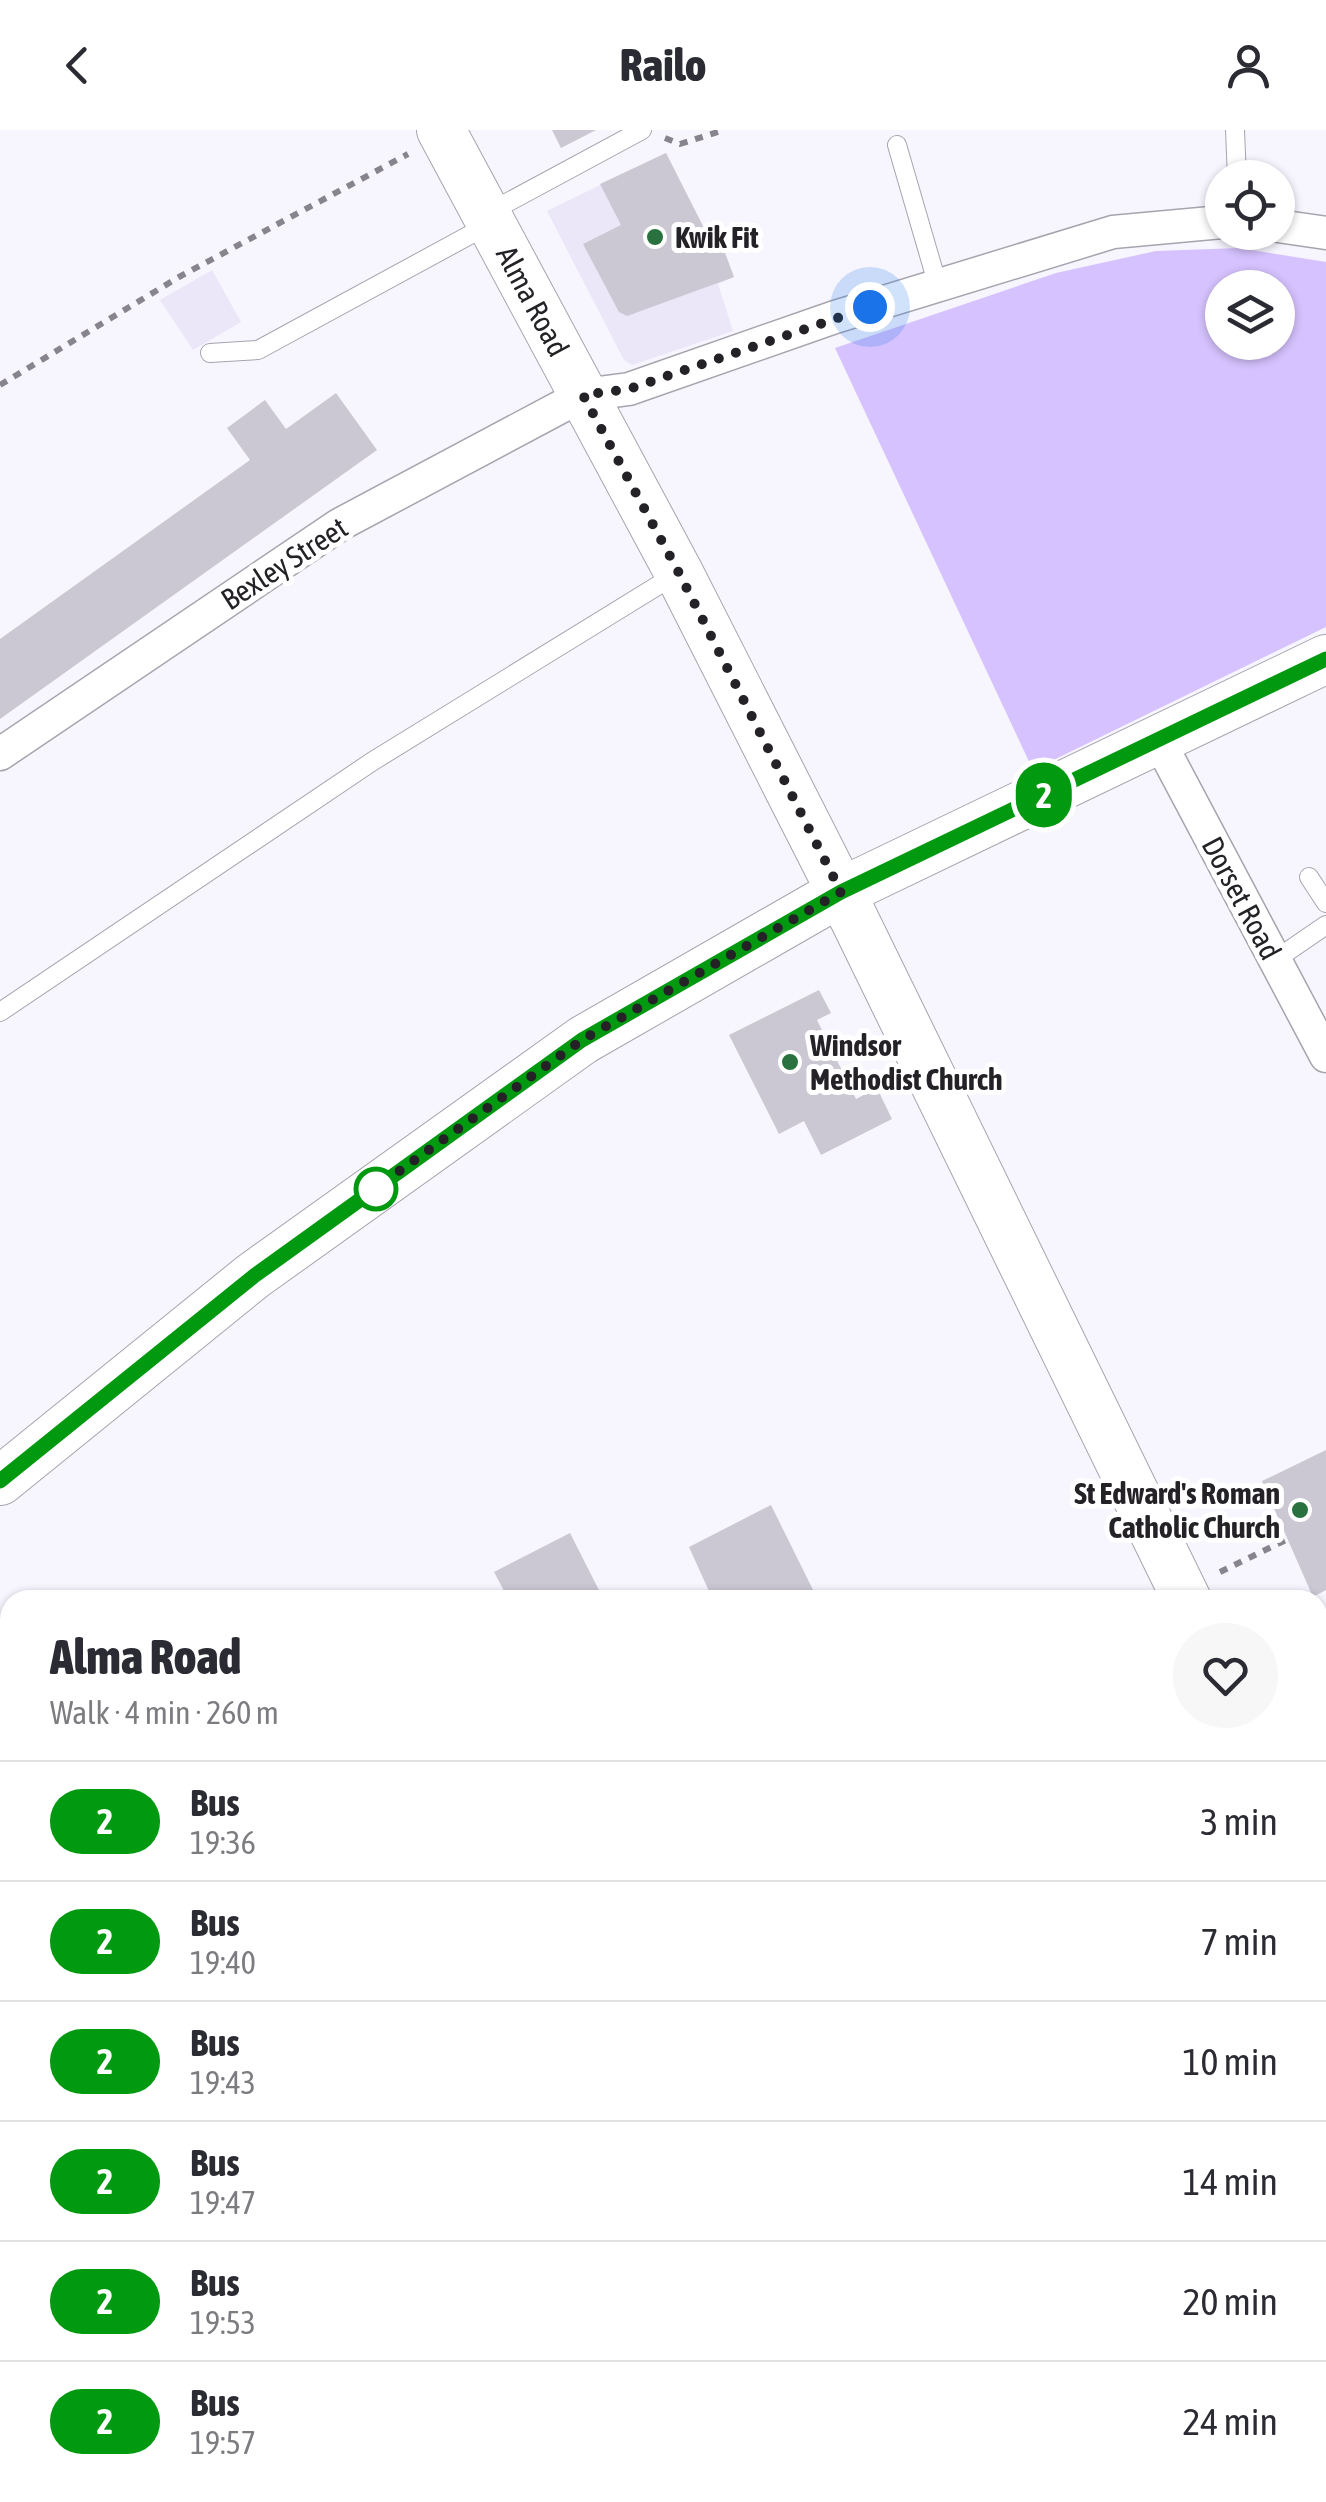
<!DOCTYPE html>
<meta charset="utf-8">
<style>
:root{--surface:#fff;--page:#f7f7f7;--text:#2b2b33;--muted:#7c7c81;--line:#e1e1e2}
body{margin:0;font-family:"Asap Condensed",sans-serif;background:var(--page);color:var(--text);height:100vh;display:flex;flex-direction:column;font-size:38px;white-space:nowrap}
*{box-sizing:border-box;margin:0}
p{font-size:32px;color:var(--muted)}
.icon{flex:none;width:55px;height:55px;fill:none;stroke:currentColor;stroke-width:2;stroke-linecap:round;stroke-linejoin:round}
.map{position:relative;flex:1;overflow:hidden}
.side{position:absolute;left:0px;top:1460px;width:1328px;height:912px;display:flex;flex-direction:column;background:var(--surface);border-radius:30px 30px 0 0;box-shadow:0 2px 8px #0004}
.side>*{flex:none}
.badge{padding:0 20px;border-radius:32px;font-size:35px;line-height:65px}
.buttons{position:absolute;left:1205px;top:30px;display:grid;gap:20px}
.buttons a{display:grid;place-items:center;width:90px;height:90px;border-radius:50%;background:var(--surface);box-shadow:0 2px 8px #0004;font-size:50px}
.you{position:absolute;width:50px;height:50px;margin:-25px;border:8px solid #fff;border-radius:50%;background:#1a73e8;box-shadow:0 0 0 15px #1a73e833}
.map>.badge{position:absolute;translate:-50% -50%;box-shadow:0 0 0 5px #fff}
.round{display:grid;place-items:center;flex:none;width:105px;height:105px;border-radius:52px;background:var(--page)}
.headline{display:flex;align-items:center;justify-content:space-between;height:170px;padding:0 50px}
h1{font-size:48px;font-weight:800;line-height:75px}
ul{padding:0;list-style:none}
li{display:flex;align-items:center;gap:30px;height:120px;padding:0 50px;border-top:2px solid var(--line)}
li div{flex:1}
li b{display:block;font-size:38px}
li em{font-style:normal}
li .badge{min-width:110px;font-weight:700;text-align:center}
header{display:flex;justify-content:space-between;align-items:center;height:130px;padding:0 50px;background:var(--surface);font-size:45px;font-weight:800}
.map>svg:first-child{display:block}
.built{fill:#ebe6f8}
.green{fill:#d6c2fe;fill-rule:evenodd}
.building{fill:#ccc8d3}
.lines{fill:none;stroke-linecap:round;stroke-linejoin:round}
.lane-casing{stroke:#a7a4ae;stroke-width:20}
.street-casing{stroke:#a7a4ae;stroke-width:35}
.secondary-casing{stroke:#a7a4ae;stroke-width:50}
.path{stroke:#87858b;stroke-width:6;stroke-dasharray:8 8;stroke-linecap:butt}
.lane{stroke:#fff;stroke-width:18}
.street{stroke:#fff;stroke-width:32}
.secondary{stroke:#fff;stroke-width:48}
.line-casing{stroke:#fff;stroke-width:22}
.line{stroke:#00990f;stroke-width:15}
.walk{stroke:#242226;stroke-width:10;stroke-dasharray:0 18}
.poi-dot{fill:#29713e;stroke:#fff;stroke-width:4}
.stop-dot{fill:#fff;stroke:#00990f;stroke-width:5}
.labels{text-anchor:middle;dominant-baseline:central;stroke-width:10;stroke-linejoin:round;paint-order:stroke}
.poi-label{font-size:30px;font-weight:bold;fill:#242226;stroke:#fff;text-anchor:start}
.street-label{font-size:30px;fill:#242226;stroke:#fff}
</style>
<header><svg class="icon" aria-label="back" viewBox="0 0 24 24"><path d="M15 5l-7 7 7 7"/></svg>Railo<svg class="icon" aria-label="person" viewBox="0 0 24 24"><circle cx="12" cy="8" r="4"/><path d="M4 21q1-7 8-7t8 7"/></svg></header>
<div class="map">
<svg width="1326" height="2372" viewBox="0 0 1326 2372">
<rect width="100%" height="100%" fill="#f7f5fe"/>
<path class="built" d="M 666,23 L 706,102 L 721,112 L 734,147 L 718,154 L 733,201 L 632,235 L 624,230 L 547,81 Z
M 212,140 L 241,192 L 193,220 L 160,170 Z"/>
<path class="green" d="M 1239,118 L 1326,132 L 1326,497 L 1033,640 L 835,218 L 1056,143 L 1156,121 ZM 1222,158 L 1278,158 L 1278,212 L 1222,212 Z
M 10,2151 L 10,2362 L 318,2362 L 321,2372 L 0,2372 L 0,2155 Z"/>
<path class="building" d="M 552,0 L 596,0 L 561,18 Z
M 666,23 L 706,102 L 721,112 L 734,147 L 627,186 L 619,182 L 583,114 L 621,95 L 600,54 Z
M 336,263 L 377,320 L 0,589 L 0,509 L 250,330 L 227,298 L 265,270 L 286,299 Z
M 819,860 L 831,883 L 817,890 L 856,969 L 877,958 L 892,989 L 821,1025 L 804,991 L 779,1004 L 729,905 Z
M 1326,1320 L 1326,1460 L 1313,1467 L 1262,1351 Z
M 771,1375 L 818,1470 L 713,1470 L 689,1417 Z
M 570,1403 L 604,1470 L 509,1470 L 494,1442 Z"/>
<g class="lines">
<defs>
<path id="lane" d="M 1235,0 L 1237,48
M 897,15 L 938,156
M 486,84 L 642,0
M 210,223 L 258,220 L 490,94
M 1309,747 L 1326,773
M 1275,830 L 1326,795
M 0,882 L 373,631 L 675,445
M 0,1680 L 10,1673
M 1318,1867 L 1326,1864
M 1323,2296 L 1326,2302
M 360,2362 L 364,2372
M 1266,2362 L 1271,2372"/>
<path id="street" d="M 1278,96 L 1326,103
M 1159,611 L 1326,926
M 0,624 L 339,395 L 583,265 L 629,259 L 835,187 L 1113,102 L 1222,92
M 1318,1528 L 1326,1524
M 0,1796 L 10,1807
M 0,1939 L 10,1934"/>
<path id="secondary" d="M 441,0 L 679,443 L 841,762 L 1187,1470
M 0,1351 L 253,1146 L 583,910 L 841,762 L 1326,529
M 1318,1754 L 1326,1773"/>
</defs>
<use href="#lane" class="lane-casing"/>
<use href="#street" class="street-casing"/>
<use href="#secondary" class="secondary-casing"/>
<path class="path" d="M 665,8 L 680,14 L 724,0
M 0,255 L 179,147 L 408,24
M 1220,1442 L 1288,1409
M 0,2234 L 10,2233
M 264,2362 L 269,2372
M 1163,2362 L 1167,2372"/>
<use href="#lane" class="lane"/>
<use href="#street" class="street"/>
<use href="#secondary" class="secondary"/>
</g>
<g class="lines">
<defs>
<path id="line" d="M 0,1351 L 254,1146 L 582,910 L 841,762 L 1326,529"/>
</defs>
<use href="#line" class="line-casing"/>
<use href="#line" class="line"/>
<path class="walk" d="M 376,1059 L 373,1060 L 582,910 L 841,762 L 679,443 L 583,265 L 629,259 L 870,177"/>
</g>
<g class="poi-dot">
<circle cx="655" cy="107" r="10"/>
<circle cx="790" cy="932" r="10"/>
<circle cx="1300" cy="1380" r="10"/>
</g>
<circle class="stop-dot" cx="376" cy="1059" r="20"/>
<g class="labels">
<g class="poi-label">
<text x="675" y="107">Kwik Fit</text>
<text x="810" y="915">Windsor<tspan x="810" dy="34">Methodist Church</tspan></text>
<text x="1280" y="1363" text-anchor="end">St Edward's Roman<tspan x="1280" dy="34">Catholic Church</tspan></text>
</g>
<g class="street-label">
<text transform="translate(533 171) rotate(62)">Alma Road</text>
<text transform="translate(284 433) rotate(-33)">Bexley Street</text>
<text transform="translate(1242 768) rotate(62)">Dorset Road</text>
</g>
</g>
</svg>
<div class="buttons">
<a><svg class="icon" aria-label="locate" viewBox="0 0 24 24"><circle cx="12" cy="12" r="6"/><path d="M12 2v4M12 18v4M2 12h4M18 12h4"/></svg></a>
<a><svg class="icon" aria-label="layers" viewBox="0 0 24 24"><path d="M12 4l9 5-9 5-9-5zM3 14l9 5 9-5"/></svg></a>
</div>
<div class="you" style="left:870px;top:177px"></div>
<b class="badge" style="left:1044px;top:665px;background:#00990f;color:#fff">2</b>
<section class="side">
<div class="headline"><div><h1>Alma Road</h1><p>Walk · 4 min · 260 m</p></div><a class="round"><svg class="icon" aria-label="heart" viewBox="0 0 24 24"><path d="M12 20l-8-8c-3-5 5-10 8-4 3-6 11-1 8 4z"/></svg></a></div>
<ul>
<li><span class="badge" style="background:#00990f;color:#fff">2</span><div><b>Bus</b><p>19:36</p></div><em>3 min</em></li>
<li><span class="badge" style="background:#00990f;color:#fff">2</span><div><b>Bus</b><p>19:40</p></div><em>7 min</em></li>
<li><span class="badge" style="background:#00990f;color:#fff">2</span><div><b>Bus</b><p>19:43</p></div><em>10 min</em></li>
<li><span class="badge" style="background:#00990f;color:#fff">2</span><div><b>Bus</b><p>19:47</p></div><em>14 min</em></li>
<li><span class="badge" style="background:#00990f;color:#fff">2</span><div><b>Bus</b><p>19:53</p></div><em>20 min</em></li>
<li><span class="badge" style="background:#00990f;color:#fff">2</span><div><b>Bus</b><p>19:57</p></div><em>24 min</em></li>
</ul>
</section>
</div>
